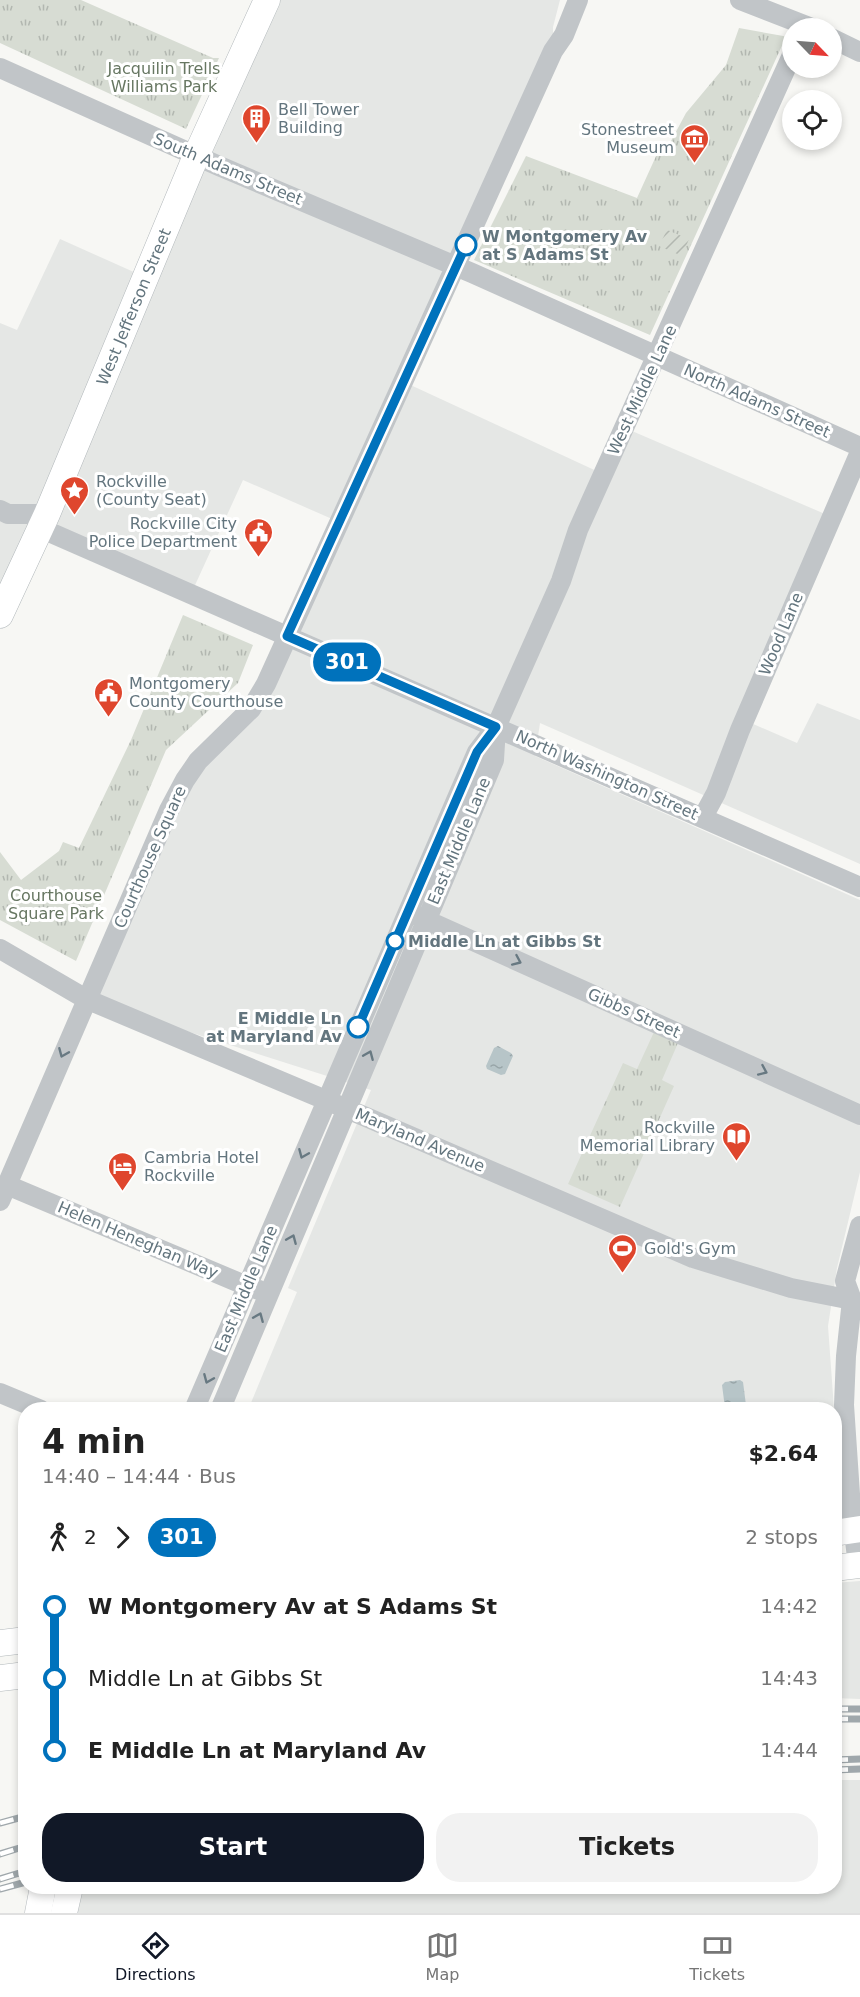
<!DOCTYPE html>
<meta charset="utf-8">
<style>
:root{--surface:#fff;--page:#f2f2f2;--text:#222;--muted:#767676;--line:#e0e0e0;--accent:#111827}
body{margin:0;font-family:"DejaVu Sans",sans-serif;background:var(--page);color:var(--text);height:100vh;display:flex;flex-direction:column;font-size:22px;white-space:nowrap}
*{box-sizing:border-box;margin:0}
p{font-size:20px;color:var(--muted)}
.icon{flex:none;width:33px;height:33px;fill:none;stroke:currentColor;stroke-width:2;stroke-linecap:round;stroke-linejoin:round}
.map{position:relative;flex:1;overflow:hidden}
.side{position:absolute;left:18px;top:1402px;width:824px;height:492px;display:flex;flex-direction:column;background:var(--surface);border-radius:24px;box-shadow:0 3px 9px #0003}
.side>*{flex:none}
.badge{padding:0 12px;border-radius:20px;font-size:21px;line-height:39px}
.needle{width:39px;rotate:115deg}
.tools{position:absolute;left:782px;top:18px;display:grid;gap:12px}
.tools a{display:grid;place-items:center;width:60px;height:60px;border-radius:50%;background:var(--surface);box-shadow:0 3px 9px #0003;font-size:30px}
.map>.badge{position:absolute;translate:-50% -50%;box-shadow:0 0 0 3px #fff}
.legs{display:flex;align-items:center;gap:9px;height:66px;padding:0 24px;font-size:20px}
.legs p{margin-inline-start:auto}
.overview{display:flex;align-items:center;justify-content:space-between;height:102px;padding:0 24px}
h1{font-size:33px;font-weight:800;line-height:45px}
.primary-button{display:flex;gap:12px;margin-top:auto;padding:12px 24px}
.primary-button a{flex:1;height:69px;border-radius:24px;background:var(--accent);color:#fff;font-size:24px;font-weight:800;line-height:69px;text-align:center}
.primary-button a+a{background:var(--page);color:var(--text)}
ul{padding:0 24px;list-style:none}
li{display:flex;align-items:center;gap:21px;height:72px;font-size:22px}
li i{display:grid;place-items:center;width:9px;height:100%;margin:0 8px;background:currentColor}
li i::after{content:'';width:15px;height:15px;margin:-8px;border:4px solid;border-radius:50%;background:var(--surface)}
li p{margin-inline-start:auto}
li:first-child i{background:linear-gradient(#0000 50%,currentColor 0)}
li:last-child i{background:linear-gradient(currentColor 50%,#0000 0)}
.tabs{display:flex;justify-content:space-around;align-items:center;height:84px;border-top:2px solid var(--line);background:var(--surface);font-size:16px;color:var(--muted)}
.tabs a{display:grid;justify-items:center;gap:3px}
.tabs .on{color:var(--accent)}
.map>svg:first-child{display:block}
.built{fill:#e5e7e5}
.park{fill:url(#park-tufts)}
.garden{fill:url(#garden-furrows)}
.water{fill:url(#water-ripples)}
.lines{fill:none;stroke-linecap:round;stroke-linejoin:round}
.major-casing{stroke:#b2b8bb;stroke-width:27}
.minor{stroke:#c1c5c8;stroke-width:20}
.major{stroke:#fff;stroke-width:26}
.rail-casing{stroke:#a0a8ac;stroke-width:7}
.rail{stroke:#fff;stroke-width:4.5;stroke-dasharray:14;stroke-linecap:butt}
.oneway{stroke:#687982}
.line-1-casing{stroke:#fff;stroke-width:14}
.line-1{stroke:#0072bc;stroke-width:9}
.stop-1-dot{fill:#fff;stroke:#0072bc;stroke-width:3}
.labels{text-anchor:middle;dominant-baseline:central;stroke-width:6;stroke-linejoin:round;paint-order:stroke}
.park-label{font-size:16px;fill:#677762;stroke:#fff}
.poi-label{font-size:16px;fill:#63757e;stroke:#fff;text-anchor:start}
.street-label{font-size:16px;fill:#63757e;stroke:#fff}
.stop-label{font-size:16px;font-weight:bold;fill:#63757e;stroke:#fff;text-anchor:start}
</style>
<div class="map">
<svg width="860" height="1913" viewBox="0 0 860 1913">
<defs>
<pattern id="park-tufts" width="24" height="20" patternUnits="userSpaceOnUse" patternTransform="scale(1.5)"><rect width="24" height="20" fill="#d7dcd3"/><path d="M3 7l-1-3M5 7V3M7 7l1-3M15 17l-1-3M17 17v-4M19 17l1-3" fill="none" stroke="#b2b7b0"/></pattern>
<pattern id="garden-furrows" width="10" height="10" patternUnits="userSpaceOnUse" patternTransform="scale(1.5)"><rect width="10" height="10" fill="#d7dcd3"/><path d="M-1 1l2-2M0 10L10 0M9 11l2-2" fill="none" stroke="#b2b7b0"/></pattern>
<pattern id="water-ripples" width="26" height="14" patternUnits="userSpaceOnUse" patternTransform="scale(1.5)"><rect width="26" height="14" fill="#b7c5c8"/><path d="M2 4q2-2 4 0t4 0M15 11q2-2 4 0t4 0" fill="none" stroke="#98a5a8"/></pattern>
</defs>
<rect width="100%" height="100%" fill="#f7f7f4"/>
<path class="built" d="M 267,0 L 560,0 L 553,27 L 553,51 L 404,382 L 603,474 L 625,428 L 832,517 L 744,720 L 797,743 L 817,703 L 860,720 L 860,864 L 540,723 L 535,756 L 860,900 L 860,1172 L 837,1268 L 828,1326 L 841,1505 L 834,1506 L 834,1410 L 248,1410 L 297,1292 L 288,1288 L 371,1090 L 86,999 L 169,810 L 251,708 L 339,522 L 243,480 L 191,594 L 41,528 L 0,615 L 0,323 L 17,330 L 60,239 L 145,277 Z
M 860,1581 L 860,1699 L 834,1698 L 834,1583 Z
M 834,1780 L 860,1780 L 860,1913 L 64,1913 L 70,1887 L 834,1887 Z"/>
<path class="park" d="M 0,0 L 81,0 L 213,58 L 219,58 L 186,129 L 0,43 Z
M 739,28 L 789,37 L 785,39 L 650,335 L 474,260 L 526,156 L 637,198 L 657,154 L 663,156 L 686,113 L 726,65 Z
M 183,615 L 253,645 L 238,683 L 166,750 L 76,961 L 0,920 L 0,852 L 21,880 L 59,851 L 63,842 L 79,848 L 131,740 Z
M 654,1032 L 678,1043 L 662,1080 L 674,1086 L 620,1207 L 568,1184 L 623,1063 L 637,1069 Z"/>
<path class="garden" d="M 667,230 L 689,239 L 682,256 L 659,246 Z"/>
<path class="water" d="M 498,1046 L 511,1053 L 513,1056 L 505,1074 L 501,1075 L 487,1069 L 486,1066 L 494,1048 Z
M 740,1380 L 743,1382 L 746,1405 L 744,1408 L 728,1410 L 725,1408 L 722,1385 L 725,1382 Z"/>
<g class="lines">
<defs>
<g id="major">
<path id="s1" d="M 0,615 L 47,514 L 196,156 L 267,0"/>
<path d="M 834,1533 L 860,1529"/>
<path d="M 834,1568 L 860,1565"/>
<path d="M 0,1643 L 26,1640"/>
<path d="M 0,1678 L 26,1675"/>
<path d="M 38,1913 L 43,1887"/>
<path d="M 64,1913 L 70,1887"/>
</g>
</defs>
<use href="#major" class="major-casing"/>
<path class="minor" d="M 740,0 L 812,28
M 831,38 L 860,52
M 0,68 L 219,166 L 472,273 L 860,447
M 0,510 L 8,514 L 47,514
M 40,528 L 860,887
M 703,817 L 716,793 L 740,730 L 860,452
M 413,914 L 860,1115
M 0,949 L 86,999 L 366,1117 L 693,1258 L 791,1288 L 852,1300
M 7,1185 L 247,1286 L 259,1290
M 0,1201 L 169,810 L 185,780 L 198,761 L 251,709 L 266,684 L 553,51 L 564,35 L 578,0
M 0,1393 L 41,1410
M 194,1410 L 460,791 L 477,752 L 496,727 L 561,581 L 578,530 L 792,55
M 220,1410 L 494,760 L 496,727
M 858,1565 L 851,1509 L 844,1405 L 846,1356 L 852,1300 L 845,1281 L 860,1226"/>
<use href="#major" class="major"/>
<defs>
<path id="rail" d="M 834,1709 L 860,1709
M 834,1719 L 860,1719
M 834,1760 L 860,1759
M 834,1770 L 860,1769
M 0,1823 L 26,1816
M 0,1854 L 26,1846
M 0,1879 L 26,1871
M 0,1889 L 26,1882"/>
</defs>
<use href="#rail" class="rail-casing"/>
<use href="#rail" class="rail"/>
</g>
<defs><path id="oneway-chevron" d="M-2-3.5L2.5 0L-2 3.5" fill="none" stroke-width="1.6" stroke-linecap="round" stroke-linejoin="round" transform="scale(1.5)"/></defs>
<g class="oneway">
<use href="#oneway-chevron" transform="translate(517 961) rotate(24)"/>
<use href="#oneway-chevron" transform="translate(63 1053) rotate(113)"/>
<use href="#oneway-chevron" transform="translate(369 1055) rotate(-67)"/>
<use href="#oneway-chevron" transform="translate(763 1071) rotate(24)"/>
<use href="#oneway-chevron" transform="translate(303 1154) rotate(113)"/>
<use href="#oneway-chevron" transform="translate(292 1239) rotate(-67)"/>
<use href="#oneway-chevron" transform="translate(259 1317) rotate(-67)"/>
<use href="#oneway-chevron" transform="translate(208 1379) rotate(113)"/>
</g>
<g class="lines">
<defs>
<path id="line-1" d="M 358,1027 L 477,752 L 496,727 L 287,636 L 466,245"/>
</defs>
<use href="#line-1" class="line-1-casing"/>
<use href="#line-1" class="line-1"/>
</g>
<defs>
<symbol id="building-pin" viewBox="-11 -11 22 30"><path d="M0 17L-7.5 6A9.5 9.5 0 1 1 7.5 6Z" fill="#df462d" stroke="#fff"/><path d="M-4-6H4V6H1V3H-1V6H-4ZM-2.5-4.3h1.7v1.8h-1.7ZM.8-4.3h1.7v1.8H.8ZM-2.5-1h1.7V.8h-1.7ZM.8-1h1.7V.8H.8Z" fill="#fff"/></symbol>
<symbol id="museum-pin" viewBox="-11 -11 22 30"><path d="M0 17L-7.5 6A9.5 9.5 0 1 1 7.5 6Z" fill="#df462d" stroke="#fff"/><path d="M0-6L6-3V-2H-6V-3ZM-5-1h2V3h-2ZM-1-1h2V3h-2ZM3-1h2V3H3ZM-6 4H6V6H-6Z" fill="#fff"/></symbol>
<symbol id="sight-pin" viewBox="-11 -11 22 30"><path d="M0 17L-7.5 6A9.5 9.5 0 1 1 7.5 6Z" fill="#df462d" stroke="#fff"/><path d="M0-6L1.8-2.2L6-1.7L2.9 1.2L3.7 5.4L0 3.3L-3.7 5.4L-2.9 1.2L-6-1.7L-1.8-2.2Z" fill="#fff"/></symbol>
<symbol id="civic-pin" viewBox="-11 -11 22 30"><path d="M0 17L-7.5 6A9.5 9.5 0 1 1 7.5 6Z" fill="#df462d" stroke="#fff"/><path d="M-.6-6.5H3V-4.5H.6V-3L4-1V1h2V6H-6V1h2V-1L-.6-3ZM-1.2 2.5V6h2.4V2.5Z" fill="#fff"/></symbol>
<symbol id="library-pin" viewBox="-11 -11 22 30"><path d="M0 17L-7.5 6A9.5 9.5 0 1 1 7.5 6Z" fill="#df462d" stroke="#fff"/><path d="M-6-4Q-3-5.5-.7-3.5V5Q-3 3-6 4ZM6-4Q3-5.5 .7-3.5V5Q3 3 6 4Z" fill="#fff"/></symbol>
<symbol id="hotel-pin" viewBox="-11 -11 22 30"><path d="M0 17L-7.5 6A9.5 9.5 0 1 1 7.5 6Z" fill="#df462d" stroke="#fff"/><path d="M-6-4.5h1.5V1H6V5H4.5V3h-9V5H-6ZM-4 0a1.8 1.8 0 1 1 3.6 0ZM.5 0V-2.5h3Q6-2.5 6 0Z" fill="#fff"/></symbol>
<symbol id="stadium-pin" viewBox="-11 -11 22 30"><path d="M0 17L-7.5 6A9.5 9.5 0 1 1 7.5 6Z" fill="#df462d" stroke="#fff"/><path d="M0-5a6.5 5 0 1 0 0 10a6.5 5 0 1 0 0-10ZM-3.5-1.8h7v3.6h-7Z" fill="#fff"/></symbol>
</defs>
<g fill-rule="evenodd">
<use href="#building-pin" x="240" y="102" width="33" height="45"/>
<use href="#museum-pin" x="678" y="122" width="33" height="45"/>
<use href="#sight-pin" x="58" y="474" width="33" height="45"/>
<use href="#civic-pin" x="242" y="516" width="33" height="45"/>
<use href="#civic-pin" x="92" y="676" width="33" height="45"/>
<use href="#library-pin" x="720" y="1120" width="33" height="45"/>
<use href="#hotel-pin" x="106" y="1150" width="33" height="45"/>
<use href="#stadium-pin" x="606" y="1232" width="33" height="45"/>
</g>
<g class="stop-1-dot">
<circle cx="466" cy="245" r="10"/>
<circle cx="395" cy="941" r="8"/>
<circle cx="358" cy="1027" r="10"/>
</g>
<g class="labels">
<g class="park-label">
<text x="164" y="68">Jacquilin Trells<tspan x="164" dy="18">Williams Park</tspan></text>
<text x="56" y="895">Courthouse<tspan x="56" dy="18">Square Park</tspan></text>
</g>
<g class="poi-label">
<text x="278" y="109">Bell Tower<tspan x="278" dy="18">Building</tspan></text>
<text x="674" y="129" text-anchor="end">Stonestreet<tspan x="674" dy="18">Museum</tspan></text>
<text x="96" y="481">Rockville<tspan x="96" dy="18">(County Seat)</tspan></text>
<text x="237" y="523" text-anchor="end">Rockville City<tspan x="237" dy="18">Police Department</tspan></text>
<text x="129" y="683">Montgomery<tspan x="129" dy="18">County Courthouse</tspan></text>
<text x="715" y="1127" text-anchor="end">Rockville<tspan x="715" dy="18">Memorial Library</tspan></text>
<text x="144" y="1157">Cambria Hotel<tspan x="144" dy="18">Rockville</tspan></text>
<text x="644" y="1248">Gold's Gym</text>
</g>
<g class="street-label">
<text transform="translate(228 169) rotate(23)">South Adams Street</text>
<text stroke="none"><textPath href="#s1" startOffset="336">West Jefferson Street</textPath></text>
<text transform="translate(642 390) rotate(-65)">West Middle Lane</text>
<text transform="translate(757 401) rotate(24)">North Adams Street</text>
<text transform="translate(781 634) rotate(-67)">Wood Lane</text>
<text transform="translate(607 775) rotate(24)">North Washington Street</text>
<text transform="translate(459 841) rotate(-67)">East Middle Lane</text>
<text transform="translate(150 857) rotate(-66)">Courthouse Square</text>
<text transform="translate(634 1013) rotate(24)">Gibbs Street</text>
<text transform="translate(420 1140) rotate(23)">Maryland Avenue</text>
<text transform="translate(138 1240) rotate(23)">Helen Heneghan Way</text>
<text transform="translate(246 1289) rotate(-67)">East Middle Lane</text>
</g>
<g class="stop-label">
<text x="482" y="236">W Montgomery Av<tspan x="482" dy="18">at S Adams St</tspan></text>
<text x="408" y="941">Middle Ln at Gibbs St</text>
<text x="342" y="1018" text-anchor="end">E Middle Ln<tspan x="342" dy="18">at Maryland Av</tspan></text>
</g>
</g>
</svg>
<div class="tools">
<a><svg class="needle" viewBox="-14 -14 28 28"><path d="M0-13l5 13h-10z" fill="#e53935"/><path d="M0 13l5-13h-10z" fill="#767676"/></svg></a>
<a><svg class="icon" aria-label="locate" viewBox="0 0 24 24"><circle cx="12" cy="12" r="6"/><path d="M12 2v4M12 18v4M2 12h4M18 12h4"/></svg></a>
</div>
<b class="badge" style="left:347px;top:662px;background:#0072bc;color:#fff">301</b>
<section class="side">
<div class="overview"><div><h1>4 min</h1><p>14:40 – 14:44 · Bus</p></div><b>$2.64</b></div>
<div class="legs"><svg class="icon" aria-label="walk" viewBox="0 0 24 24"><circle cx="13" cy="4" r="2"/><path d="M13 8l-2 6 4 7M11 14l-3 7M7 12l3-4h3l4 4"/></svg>2<svg class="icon" aria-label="forward" viewBox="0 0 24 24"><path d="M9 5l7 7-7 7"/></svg><b class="badge" style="background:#0072bc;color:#fff">301</b><p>2 stops</p></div>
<ul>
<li><i style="color:#0072bc"></i><b>W Montgomery Av at S Adams St</b><p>14:42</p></li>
<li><i style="color:#0072bc"></i><span>Middle Ln at Gibbs St</span><p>14:43</p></li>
<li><i style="color:#0072bc"></i><b>E Middle Ln at Maryland Av</b><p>14:44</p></li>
</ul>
<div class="primary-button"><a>Start</a><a>Tickets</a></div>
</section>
</div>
<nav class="tabs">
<a class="on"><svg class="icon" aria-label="directions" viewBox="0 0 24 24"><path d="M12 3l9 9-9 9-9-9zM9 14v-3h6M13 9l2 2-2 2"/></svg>Directions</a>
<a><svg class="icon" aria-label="map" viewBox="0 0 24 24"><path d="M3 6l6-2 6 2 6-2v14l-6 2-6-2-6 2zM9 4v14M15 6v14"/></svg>Map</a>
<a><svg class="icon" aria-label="tickets" viewBox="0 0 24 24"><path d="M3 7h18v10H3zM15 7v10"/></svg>Tickets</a>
</nav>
